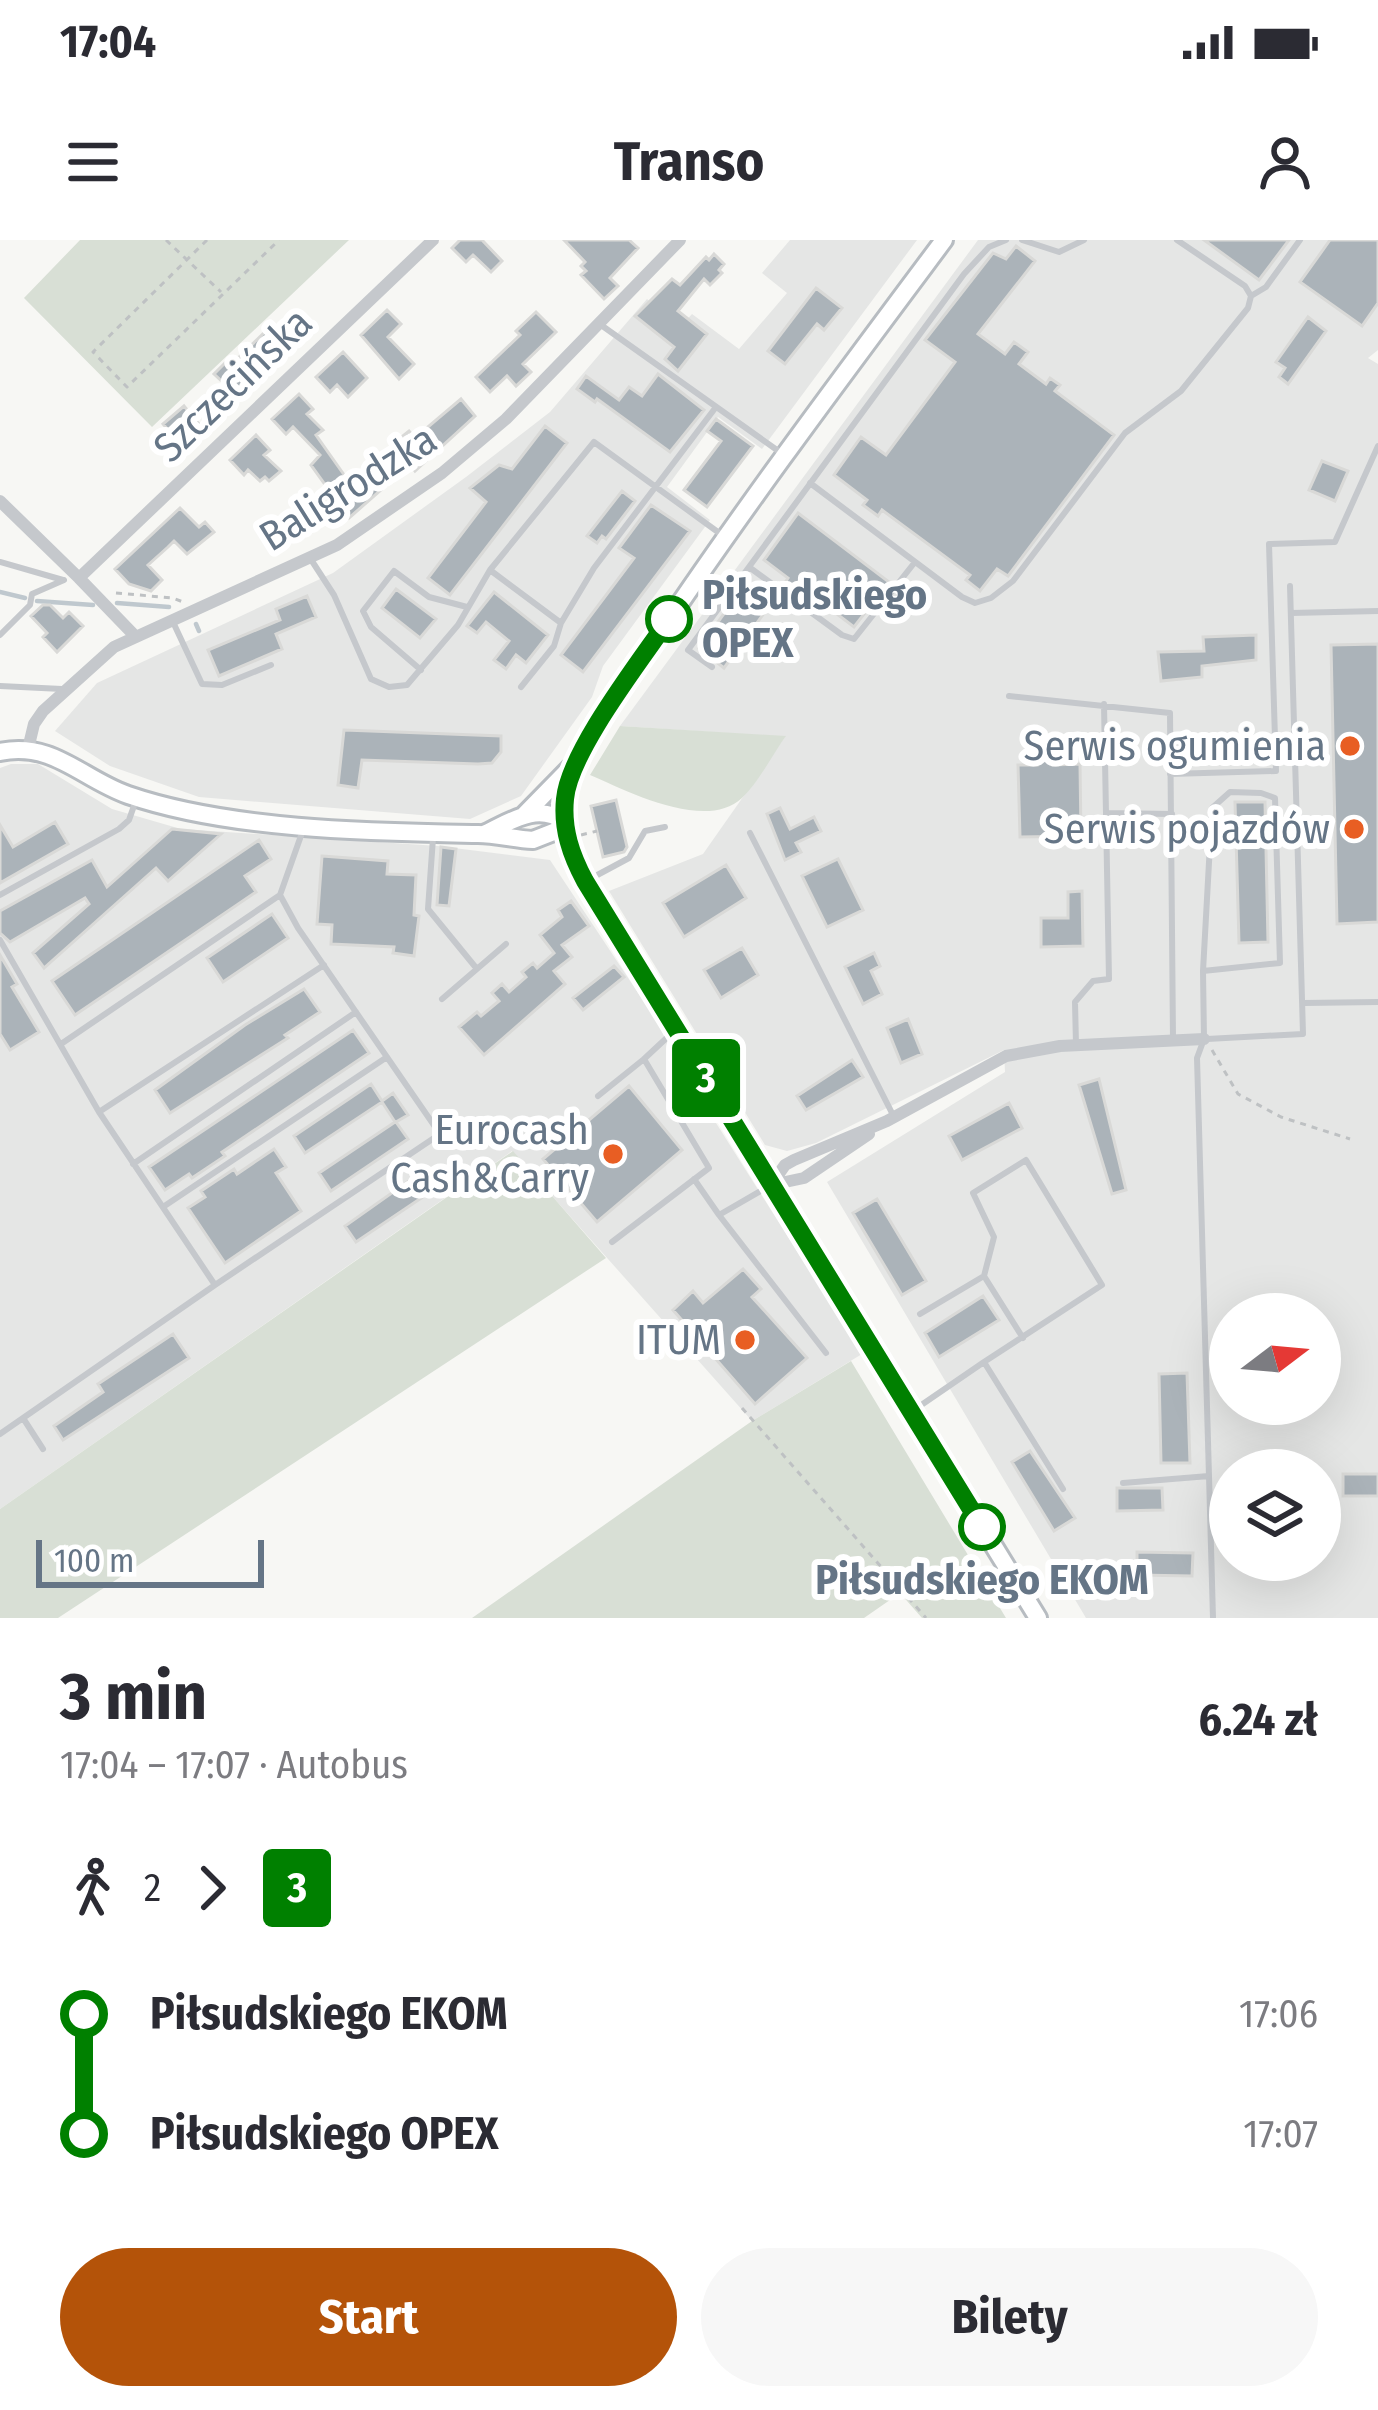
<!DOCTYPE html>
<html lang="pl">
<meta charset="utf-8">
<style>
:root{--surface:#fff;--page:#f7f7f7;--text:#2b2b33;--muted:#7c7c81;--accent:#b45309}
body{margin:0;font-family:"Fira Sans Condensed",sans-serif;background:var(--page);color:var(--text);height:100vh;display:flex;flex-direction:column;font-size:45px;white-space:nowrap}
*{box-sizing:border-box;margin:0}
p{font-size:39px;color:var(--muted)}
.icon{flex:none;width:66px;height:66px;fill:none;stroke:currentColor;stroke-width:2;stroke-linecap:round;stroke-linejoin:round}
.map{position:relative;height:1378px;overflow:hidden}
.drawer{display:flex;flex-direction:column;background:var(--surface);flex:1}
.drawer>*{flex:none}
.badge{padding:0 24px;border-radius:9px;font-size:42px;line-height:78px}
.needle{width:78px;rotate:74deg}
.tools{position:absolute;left:1209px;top:1053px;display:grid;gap:24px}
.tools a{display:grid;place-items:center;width:132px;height:132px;border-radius:50%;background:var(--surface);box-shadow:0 12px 48px #0002;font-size:60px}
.scale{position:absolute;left:36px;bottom:30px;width:228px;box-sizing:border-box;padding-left:12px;border:6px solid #657586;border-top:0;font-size:33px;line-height:42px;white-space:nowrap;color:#657586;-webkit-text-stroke:9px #fff;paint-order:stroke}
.map>.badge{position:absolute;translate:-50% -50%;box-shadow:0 0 0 6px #fff}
.legs{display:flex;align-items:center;gap:18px;height:132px;padding:0 60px;font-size:39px}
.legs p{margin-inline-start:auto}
.overview{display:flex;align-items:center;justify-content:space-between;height:204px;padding:0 60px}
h1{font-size:66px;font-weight:700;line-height:90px}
.action{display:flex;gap:24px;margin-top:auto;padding:24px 60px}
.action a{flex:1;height:138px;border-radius:72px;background:var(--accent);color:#fff;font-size:48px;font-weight:700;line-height:138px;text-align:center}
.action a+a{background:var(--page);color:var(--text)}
ul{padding:0 60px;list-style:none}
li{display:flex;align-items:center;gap:42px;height:120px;font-size:45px}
li i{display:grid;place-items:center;width:18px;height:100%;margin:0 15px;background:currentColor}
li i::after{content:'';width:30px;height:30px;margin:-15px;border:9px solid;border-radius:50%;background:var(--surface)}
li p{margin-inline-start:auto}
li:first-child i{background:linear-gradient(#0000 50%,currentColor 0)}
li:last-child i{background:linear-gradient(currentColor 50%,#0000 0)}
.status{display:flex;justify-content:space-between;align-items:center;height:84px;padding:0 60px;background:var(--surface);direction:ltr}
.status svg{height:33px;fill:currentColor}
header{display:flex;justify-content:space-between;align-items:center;height:156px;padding:0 60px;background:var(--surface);font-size:54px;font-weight:700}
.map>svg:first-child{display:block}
.built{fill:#e5e6e5;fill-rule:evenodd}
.green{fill:#d8dfd5}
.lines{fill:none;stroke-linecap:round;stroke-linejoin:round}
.stream{stroke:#bfc8ce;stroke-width:4.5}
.building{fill:#abb3b9;stroke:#d9d9d7;stroke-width:3}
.secondary-casing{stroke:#b7bcc1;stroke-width:22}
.path{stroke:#bec1c3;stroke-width:3;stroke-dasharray:6 6;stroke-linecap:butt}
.lane{stroke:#c5c8cc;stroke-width:6}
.street{stroke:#c5c8cc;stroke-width:12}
.secondary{stroke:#fff;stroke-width:16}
.line-1-casing{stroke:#fff;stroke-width:27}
.line-1{stroke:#008000;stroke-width:18}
.stop-1-dot{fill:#fff;stroke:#008000;stroke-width:6}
.poi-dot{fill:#e85e23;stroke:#fff;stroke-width:4.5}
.labels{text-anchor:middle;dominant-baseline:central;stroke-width:12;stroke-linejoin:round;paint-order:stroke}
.street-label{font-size:42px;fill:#657586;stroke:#fff}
.stop-label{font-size:42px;font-weight:bold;fill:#657586;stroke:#fff;text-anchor:start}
.poi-label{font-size:42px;fill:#657586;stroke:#fff;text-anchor:end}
</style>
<div class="status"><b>17:04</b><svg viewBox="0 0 49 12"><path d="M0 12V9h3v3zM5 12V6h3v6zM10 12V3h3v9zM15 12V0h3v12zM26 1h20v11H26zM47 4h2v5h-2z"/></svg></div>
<header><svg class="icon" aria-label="menu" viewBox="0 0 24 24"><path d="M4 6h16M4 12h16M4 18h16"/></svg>Transo<svg class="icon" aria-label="person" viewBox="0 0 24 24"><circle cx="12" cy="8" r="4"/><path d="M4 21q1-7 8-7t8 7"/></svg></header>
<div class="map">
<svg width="1378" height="1378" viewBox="0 0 1378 1378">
<rect width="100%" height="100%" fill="#f7f7f4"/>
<path class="built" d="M 790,0 L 917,0 L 762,209 L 718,177 L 667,247 L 710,280 L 603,426 L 592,457 L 521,556 L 470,579 L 199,557 L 110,526 L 55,491 L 97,443 L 333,333 L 466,237 L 550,172 L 647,59 L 681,86 L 692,74 L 739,109 L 787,53 L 762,33 Z
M 978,0 L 1378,0 L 1378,110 L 1368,118 L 1378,124 L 1378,1378 L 1086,1378 L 827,942 L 1005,832 L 1004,810 L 816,903 L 787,911 L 765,905 L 609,651 L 703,614 L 785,497 L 620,486 ZM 1230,1074 L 1320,1074 L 1320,1164 L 1230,1164 ZM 1230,1230 L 1320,1230 L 1320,1320 L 1230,1320 Z
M 11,524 L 38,524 L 112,569 L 181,589 L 438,606 L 550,620 L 656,780 L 675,818 L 862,1114 L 752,1181 L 512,911 L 0,1269 L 0,528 Z"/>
<path class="green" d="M 80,0 L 349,0 L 152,187 L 24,58 Z
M 620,486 L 786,496 C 772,515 759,542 742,558 C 706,592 627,551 590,535 Z
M 513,911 L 606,1018 L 58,1378 L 0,1378 L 0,1269 Z
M 851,1121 L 1006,1378 L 922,1378 L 900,1353 L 864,1378 L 472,1378 L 752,1181 Z"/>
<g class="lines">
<path class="stream" d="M 0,352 L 25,358
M 37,361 L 93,365
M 117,363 L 169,367
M 196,384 L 199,391"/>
</g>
<path class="building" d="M 460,0 L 482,0 L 502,21 L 491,32 L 473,15 L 466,22 L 452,8 Z
M 564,0 L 629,0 L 638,8 L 610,38 L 618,46 L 604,59 L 581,35 L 586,31 L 581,26 L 585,22 Z
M 1204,0 L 1289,0 L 1259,40 Z
M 1330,0 L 1378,0 L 1378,63 L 1362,86 L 1300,42 Z
M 1016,6 L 1035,21 L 978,94 L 1005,114 L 1014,102 L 1028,112 L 1019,124 L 1046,144 L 1050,138 L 1060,145 L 1055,151 L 1114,195 L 1008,336 L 997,329 L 980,351 L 966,340 L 970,335 L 882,270 L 878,276 L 863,265 L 867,260 L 834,235 L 861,197 L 886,215 L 955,122 L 925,100 L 993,13 L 1006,19 Z
M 714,14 L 724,24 L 719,30 L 722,33 L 710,45 L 704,39 L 678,71 L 707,94 L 678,131 L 665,119 L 674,107 L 635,76 L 672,39 L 680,45 L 706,17 L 709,20 Z
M 816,48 L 842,68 L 824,90 L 817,84 L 785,124 L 768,111 Z
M 387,70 L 401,84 L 388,97 L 414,124 L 399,139 L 361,95 Z
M 536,72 L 556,92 L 523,124 L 531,132 L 516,146 L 507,136 L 490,152 L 476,137 L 520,95 L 516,91 Z
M 1308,77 L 1326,91 L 1288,144 L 1279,137 L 1285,128 L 1276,122 Z
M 271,86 L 286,102 L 252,136 L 256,140 L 240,158 L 214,134 L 231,117 L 235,121 Z
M 343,112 L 367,138 L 348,157 L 337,145 L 330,152 L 316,137 Z
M 658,134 L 704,170 L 670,212 L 597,159 L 595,162 L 577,149 L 586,136 L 619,160 L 629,147 L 642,156 Z
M 299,154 L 313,169 L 307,174 L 323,190 L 316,195 L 352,246 L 379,226 L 390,242 L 349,278 L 311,225 L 320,215 L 293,187 L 286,194 L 272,179 Z
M 461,159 L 475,176 L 415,231 L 394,203 L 409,191 L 415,198 Z
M 184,166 L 204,190 L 183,208 L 163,184 Z
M 716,179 L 753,206 L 707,267 L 684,250 L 721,201 L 707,191 Z
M 545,186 L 567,203 L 450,355 L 428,338 L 486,262 L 470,248 L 499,225 L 512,229 Z
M 256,195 L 270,210 L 264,215 L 281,231 L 269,241 L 265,237 L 260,241 L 248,230 L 244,235 L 230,220 Z
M 1322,221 L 1348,231 L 1335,261 L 1309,250 Z
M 622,251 L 635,261 L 606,299 L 602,296 L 597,303 L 587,296 Z
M 651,265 L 690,291 L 583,432 L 561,415 L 634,318 L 619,308 Z
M 180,268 L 199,287 L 205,282 L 214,292 L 187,314 L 174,301 L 168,307 L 148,325 L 162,340 L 151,351 L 129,344 L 115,329 Z
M 798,273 L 889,342 L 854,387 L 800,346 L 796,352 L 784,344 L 788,338 L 764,320 Z
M 744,346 L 770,365 L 724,428 L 699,408 Z
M 396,349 L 436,379 L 420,398 L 382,368 Z
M 494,352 L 548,395 L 526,423 L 516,415 L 506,429 L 494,420 L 509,401 L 486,382 L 477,393 L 467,386 Z
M 307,356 L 316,377 L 276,394 L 282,409 L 219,436 L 208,410 L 280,380 L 276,369 Z
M 43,365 L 50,365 L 63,378 L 69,372 L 83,386 L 57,412 L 43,397 L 47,393 L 31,376 Z
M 1256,395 L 1256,420 L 1202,426 L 1202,437 L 1161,441 L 1158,412 L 1204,411 L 1203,397 Z
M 1378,404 L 1378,682 L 1337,684 L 1331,405 Z
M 344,490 L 501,496 L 501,512 L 492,523 L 478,524 L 362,520 L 358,548 L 338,545 Z
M 1264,498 L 1264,509 L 1186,511 L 1185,499 Z
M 1037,516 L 1053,516 L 1053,525 L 1080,524 L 1081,596 L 1020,597 L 1018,525 L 1037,525 Z
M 616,560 L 627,607 L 624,612 L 603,617 L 591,566 Z
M 1235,562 L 1265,562 L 1268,702 L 1239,703 Z
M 780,568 L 790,589 L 814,577 L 821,591 L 796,603 L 801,612 L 785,620 L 767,574 Z
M 55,582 L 68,604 L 0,643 L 0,585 L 13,607 Z
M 172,589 L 221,594 L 168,641 L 156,628 L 44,728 L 33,713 L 89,664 L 85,658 L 10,702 L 0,693 L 0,671 L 92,620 L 107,647 Z
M 259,600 L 271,619 L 245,636 L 256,652 L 75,775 L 52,741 Z
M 441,607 L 456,609 L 449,666 L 437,665 Z
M 322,616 L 388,621 L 387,634 L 416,635 L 414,675 L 419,676 L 414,716 L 393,713 L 394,707 L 331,704 L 332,685 L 317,684 Z
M 838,619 L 863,670 L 827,687 L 802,636 Z
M 726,625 L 746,658 L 684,697 L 663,663 Z
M 1082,651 L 1083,706 L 1041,707 L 1041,678 L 1068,678 L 1068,652 Z
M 571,661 L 589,686 L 562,705 L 572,717 L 554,731 L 565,744 L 484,815 L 459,787 L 477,772 L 481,776 L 499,761 L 492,753 L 502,744 L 509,752 L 526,737 L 522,732 L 533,723 L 537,728 L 554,713 L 540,695 L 562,677 L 558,670 Z
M 272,674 L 288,698 L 223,742 L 207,718 Z
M 742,708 L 758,735 L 721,758 L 704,730 Z
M 874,713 L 880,726 L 871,731 L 882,754 L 863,764 L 845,727 Z
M 0,715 L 17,744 L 12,747 L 39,792 L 10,810 L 0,794 Z
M 614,726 L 624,737 L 583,770 L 573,758 Z
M 304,749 L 320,772 L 285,795 L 288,798 L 170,873 L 155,850 L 245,785 Z
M 908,779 L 922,814 L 901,823 L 887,788 Z
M 353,790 L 369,813 L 222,912 L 225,916 L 192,938 L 189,934 L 165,950 L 149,927 Z
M 852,820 L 863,837 L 806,870 L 797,856 Z
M 1099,839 L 1126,950 L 1112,954 L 1079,845 Z
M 371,844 L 382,861 L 393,853 L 408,875 L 396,882 L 408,899 L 331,951 L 319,933 L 395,882 L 382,862 L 305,913 L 294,896 Z
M 629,846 L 682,910 L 597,982 L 543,919 Z
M 1009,863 L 1022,888 L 962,920 L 949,896 Z
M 274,909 L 286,927 L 276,933 L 301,971 L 225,1023 L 188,968 L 205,957 L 201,951 L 234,929 L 237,934 Z
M 427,928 L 439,946 L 356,1002 L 345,986 Z
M 877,959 L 926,1041 L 902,1055 L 853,973 Z
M 743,1029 L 761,1049 L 752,1057 L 807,1118 L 755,1164 L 673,1070 L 693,1051 L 703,1063 Z
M 983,1056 L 999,1080 L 939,1117 L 925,1093 Z
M 173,1094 L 189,1118 L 63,1200 L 54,1186 L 103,1152 L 98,1144 Z
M 1187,1133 L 1190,1223 L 1161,1223 L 1159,1134 Z
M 1030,1211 L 1075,1278 L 1054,1291 L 1012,1222 Z
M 1343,1234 L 1378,1234 L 1378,1256 L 1343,1256 Z
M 1117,1248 L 1162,1248 L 1163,1270 L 1117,1271 Z
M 1137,1312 L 1193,1313 L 1192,1336 L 1137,1335 Z"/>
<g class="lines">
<defs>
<path id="secondary" d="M 944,0 C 841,138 738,275 643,418 C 617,459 576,504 566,553 C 559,584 571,615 585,641 L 1038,1378
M 0,512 C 53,501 82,539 128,555 C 230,590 370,592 478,594 C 496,594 514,599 533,600 L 556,591 L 565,582
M 525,574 L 570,528
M 484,594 C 511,581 538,562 565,582"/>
</defs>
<use href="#secondary" class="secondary-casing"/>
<path class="path" d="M 166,0 L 221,52
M 207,0 L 93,112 L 127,147 L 279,0
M 116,353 L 173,358 L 183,362
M 581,595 L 597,591
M 1212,810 L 1238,854 L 1281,877 L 1350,899
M 742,1168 L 926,1378"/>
<path class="lane" d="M 1022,0 L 1059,12 L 1084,0
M 1177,0 L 1245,46 L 1251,56
M 601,85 L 784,215
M 810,243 L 962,357 L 975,363 L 991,358 L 1013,341 L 1125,193 L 1181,151 L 1248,68 L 1251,56 L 1266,47 L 1300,0
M 310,318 L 334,355 L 371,439 L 389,447 L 407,445 L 458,385 L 490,330 L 594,202 L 722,295
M 0,322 L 63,340
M 749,327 L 842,395 L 854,399 L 915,322
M 490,330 L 561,383 L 594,328 L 716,167
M 1291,373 L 1378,371
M 173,382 L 202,444 L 222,445 L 271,425
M 0,395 L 30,365 L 32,354 L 64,340
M 712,427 L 688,410 L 964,34 L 989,7 L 1006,0
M 421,430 L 371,387 L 363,371 L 394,331 L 429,357 L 467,367
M 0,446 L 62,449
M 521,447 L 554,406 L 561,383
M 1009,456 L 1170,473 L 1173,800
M 1170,534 L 1276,531 L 1269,304 L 1335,302 L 1378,206
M 1106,573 L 1172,574
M 750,593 L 894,877
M 433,598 L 428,669 L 477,729
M 588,640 L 629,618 L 645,591 L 665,587
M 0,655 L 119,589 L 129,580 L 136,560
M 0,700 L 99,872 L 215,1045 L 440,894 L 298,688 L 280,655 L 303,590
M 1203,731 L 1212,568 L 1230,552 L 1261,553 L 1275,558 L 1280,723 L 1203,731 L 1204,799 L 1197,818 L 1209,1236
M 442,759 L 506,704
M 1304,763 L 1378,762
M 1207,799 L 1303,794 L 1290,346
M 61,804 L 280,655
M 1076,805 L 1075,762 L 1093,741 L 1109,739 L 1104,464
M 598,856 L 644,819
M 99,872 L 324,725
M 133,924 L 356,772
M 694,939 L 719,975 L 771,945
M 163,967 L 387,817
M 719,975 L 826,1113
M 612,1002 L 709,928 L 644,819 L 673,792
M 984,1036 L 1023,1098
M 920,1074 L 984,1036 L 994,997 L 973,953 L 1026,920 L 1102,1045 L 984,1122 L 1063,1249
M 914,1170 L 984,1122
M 23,1178 L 43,1209
M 0,1194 L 215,1045
M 1123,1243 L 1209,1236 L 1213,1378"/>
<path class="street" d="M 0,261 L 79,338
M 134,395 L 79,338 L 433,0
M 28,509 L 34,484 L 43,471 L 114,407 L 337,305 L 442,233 L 506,179 L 680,0
M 771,945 L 785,925 L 794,920 L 887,881 L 1006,816 L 1060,806 L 1204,799
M 771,945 L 804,938 L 869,894"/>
<use href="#secondary" class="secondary"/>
</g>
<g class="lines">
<defs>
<path id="line-1" d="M 669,379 C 641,420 569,512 565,559 C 562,589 571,615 585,641 L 982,1287"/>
</defs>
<use href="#line-1" class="line-1-casing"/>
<use href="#line-1" class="line-1"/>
</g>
<g class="stop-1-dot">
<circle cx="669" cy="379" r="21"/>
<circle cx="982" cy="1287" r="21"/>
</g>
<g class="poi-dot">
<circle cx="1350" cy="506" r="12"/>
<circle cx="1354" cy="589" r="12"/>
<circle cx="613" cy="914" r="12"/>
<circle cx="745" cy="1100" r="12"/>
</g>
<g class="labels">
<g class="street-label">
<text transform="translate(233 145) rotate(-44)">Szczecińska</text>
<text transform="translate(348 248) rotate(-32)">Baligrodzka</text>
</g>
<g class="stop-label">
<text x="702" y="355">Piłsudskiego<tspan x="702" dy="48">OPEX</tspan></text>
<text x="982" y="1340" text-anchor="middle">Piłsudskiego EKOM</text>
</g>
<g class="poi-label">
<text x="1326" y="506">Serwis ogumienia</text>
<text x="1330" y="589">Serwis pojazdów</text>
<text x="589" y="890">Eurocash<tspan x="589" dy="48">Cash&amp;Carry</tspan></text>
<text x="721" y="1100">ITUM</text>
</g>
</g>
</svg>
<div class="tools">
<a><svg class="needle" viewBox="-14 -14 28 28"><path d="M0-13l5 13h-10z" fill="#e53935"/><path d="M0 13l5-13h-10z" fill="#7c7c81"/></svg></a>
<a><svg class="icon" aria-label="layers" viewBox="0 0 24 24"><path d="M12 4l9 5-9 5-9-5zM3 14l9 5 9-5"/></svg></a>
</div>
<div class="scale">100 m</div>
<b class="badge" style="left:706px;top:838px;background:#008000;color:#fff">3</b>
</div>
<section class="drawer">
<div class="overview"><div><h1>3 min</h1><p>17:04 – 17:07 · Autobus</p></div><b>6.24 zł</b></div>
<div class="legs"><svg class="icon" aria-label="walk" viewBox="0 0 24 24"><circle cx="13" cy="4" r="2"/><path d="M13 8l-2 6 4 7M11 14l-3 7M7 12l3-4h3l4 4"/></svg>2<svg class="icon" aria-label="forward" viewBox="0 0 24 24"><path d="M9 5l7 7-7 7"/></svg><b class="badge" style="background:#008000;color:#fff">3</b></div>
<ul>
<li><i style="color:#008000"></i><b>Piłsudskiego EKOM</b><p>17:06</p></li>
<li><i style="color:#008000"></i><b>Piłsudskiego OPEX</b><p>17:07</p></li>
</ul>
<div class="action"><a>Start</a><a>Bilety</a></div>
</section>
